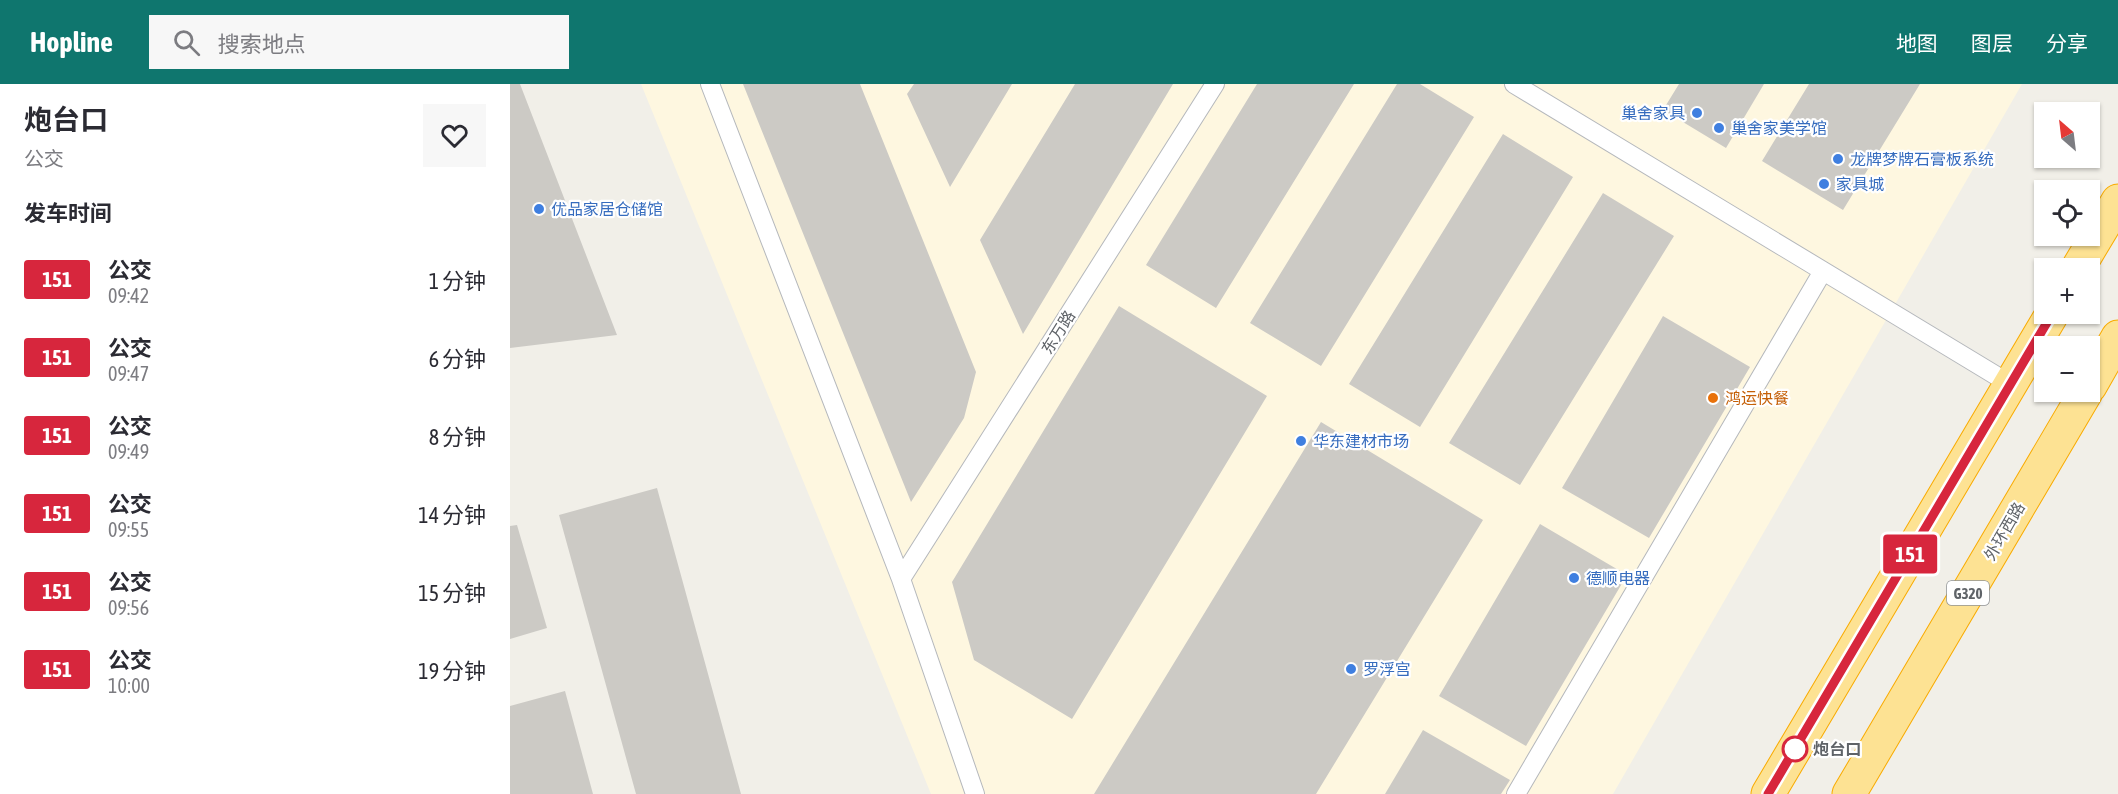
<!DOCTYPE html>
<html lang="zh">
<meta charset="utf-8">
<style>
:root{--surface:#fff;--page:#f7f7f7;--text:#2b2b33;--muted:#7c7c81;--accent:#0f766e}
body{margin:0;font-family:"Asap Condensed","Noto Sans SC",sans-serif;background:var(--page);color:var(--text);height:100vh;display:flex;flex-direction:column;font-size:22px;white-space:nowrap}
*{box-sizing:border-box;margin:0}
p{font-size:20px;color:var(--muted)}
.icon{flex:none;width:33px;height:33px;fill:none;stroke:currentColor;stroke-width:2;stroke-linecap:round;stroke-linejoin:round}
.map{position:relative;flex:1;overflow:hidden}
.side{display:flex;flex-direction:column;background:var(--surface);width:510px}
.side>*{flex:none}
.badge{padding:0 12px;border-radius:4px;font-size:21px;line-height:39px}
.needle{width:39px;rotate:332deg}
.controls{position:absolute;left:1524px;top:18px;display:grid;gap:12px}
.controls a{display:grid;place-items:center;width:66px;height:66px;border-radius:0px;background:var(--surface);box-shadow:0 2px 4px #0004;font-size:30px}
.map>.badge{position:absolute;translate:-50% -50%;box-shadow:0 0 0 3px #fff}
h2{padding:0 24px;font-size:22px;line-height:54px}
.round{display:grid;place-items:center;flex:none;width:63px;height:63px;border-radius:0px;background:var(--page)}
.headline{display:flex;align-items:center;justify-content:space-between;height:102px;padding:0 24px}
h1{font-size:28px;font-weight:700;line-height:45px}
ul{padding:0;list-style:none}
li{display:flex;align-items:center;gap:18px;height:78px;padding:0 24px}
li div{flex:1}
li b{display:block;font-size:22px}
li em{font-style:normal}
li .badge{min-width:66px;font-weight:700;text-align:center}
header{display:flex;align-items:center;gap:36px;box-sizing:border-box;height:84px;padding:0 30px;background:var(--accent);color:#fff}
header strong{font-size:28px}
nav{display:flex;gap:33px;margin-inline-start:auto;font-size:21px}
.search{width:420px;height:54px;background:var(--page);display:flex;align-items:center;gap:15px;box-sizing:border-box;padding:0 21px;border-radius:0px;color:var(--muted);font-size:22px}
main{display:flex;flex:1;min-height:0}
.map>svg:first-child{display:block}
.commercial{fill:#fef7e0}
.building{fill:#cccac5}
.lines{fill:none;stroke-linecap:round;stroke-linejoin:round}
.lane-casing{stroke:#b5b8bc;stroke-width:20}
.highway-casing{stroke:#f9ab00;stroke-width:35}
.lane{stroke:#fff;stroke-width:18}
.highway{stroke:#fde293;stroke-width:33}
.line-casing{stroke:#fff;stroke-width:14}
.line{stroke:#d7263d;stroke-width:9}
.shop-dot{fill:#3f7fe0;stroke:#fff;stroke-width:2}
.food-dot{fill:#e8710a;stroke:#fff;stroke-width:2}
.stop-dot{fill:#fff;stroke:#d7263d;stroke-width:3}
.labels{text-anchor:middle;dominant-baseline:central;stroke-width:4.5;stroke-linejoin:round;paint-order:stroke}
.shield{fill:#fff;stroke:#8f9295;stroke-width:1.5}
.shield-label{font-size:15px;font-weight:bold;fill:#5f6368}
.shop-label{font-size:16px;fill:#366cbe;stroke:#fff;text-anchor:start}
.street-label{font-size:16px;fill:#5f6368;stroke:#fff}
.food-label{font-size:16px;fill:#c56008;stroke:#fff;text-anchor:start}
.stop-label{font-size:16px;font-weight:bold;fill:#5f6368;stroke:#fff;text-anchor:start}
</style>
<header>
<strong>Hopline</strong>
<div class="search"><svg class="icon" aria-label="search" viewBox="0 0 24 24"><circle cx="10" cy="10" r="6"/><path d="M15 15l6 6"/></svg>搜索地点</div>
<nav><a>地图</a><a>图层</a><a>分享</a></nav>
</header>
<main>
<section class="side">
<div class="headline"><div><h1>炮台口</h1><p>公交</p></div><a class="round"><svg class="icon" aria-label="heart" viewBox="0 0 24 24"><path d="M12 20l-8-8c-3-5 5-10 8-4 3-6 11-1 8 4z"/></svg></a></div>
<h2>发车时间</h2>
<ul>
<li><span class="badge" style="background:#d7263d;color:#fff">151</span><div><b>公交</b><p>09:42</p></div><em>1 分钟</em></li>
<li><span class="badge" style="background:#d7263d;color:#fff">151</span><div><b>公交</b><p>09:47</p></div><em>6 分钟</em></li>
<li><span class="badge" style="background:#d7263d;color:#fff">151</span><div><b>公交</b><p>09:49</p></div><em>8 分钟</em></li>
<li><span class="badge" style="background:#d7263d;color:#fff">151</span><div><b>公交</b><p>09:55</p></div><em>14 分钟</em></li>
<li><span class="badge" style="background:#d7263d;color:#fff">151</span><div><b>公交</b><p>09:56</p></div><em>15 分钟</em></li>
<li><span class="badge" style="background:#d7263d;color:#fff">151</span><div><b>公交</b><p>10:00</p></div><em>19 分钟</em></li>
</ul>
</section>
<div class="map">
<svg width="1608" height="710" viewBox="0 0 1608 710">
<rect width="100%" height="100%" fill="#f1efe8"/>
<path class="commercial" d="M 131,0 L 1512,0 L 1103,710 L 421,710 Z"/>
<path class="building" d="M 0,0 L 10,0 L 107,251 L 0,264 Z
M 233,0 L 350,0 L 466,288 L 454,334 L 401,418 Z
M 404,0 L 502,0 L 440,103 L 397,10 Z
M 565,0 L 663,0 L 513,250 L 470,156 Z
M 747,0 L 844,0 L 706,224 L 636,181 Z
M 887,0 L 910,0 L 964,33 L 811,282 L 740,239 Z
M 1169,0 L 1254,0 L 1216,64 L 1153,26 Z
M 1299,0 L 1410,0 L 1333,126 L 1252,77 Z
M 993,50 L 1063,93 L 910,343 L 839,300 Z
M 1093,109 L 1164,152 L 1010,401 L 939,359 Z
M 609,222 L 757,312 L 562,635 L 464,576 L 442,498 Z
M 1153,232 L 1240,283 L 1139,454 L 1052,404 Z
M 811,338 L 973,436 L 806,710 L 584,710 Z
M 147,404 L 231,710 L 126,710 L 49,431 Z
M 1030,440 L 1117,491 L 1016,662 L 929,612 Z
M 7,441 L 37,544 L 0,555 L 0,442 Z
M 55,607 L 83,710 L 0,710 L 0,622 Z
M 913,646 L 1000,696 L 991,710 L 875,710 Z"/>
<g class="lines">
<defs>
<path id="lane" d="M 200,0 L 391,495 L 465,710
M 1004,0 L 1500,300
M 391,495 L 705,0
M 1006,710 L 1313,187"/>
<path id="highway" d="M 1568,184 L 1608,117
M 1580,302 L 1608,253
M 1258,710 L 1542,230
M 1339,710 L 1576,308"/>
</defs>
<use href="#lane" class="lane-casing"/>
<use href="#highway" class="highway-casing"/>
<use href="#lane" class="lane"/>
<use href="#highway" class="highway"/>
</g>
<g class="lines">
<defs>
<path id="line" d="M 1258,710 L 1542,230"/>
</defs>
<use href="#line" class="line-casing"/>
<use href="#line" class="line"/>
</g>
<g class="shop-dot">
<circle cx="1187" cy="29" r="6"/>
<circle cx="1209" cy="44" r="6"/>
<circle cx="1328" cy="75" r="6"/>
<circle cx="1314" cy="100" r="6"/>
<circle cx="29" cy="125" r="6"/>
<circle cx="791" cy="357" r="6"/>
<circle cx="1064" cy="494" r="6"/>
<circle cx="841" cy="585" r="6"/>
</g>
<circle class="food-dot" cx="1203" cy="314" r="6"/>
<circle class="stop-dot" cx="1285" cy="665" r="12"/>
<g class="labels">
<rect class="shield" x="1437" y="497" width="42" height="24" rx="4.5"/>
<g class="shield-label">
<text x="1458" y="509">G320</text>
</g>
<g class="shop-label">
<text x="1175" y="29" text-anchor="end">巢舍家具</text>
<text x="1221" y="44">巢舍家美学馆</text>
<text x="1340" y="75">龙牌梦牌石膏板系统</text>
<text x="1326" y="100">家具城</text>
<text x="41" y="125">优品家居仓储馆</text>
<text x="803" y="357">华东建材市场</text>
<text x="1076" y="494">德顺电器</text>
<text x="853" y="585">罗浮宫</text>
</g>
<g class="street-label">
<text transform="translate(548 248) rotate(-58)">东万路</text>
<text transform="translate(1494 447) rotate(-60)">外环西路</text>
</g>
<g class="food-label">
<text x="1215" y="314">鸿运快餐</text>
</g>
<g class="stop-label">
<text x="1303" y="665">炮台口</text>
</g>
</g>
</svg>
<div class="controls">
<a><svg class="needle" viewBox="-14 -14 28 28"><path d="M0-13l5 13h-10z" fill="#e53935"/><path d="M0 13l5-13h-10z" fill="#7c7c81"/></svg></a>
<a><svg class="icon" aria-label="locate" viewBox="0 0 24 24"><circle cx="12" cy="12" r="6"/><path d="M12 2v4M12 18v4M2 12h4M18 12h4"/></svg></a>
<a>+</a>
<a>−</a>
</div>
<b class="badge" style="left:1400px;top:470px;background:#d7263d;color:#fff">151</b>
</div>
</main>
